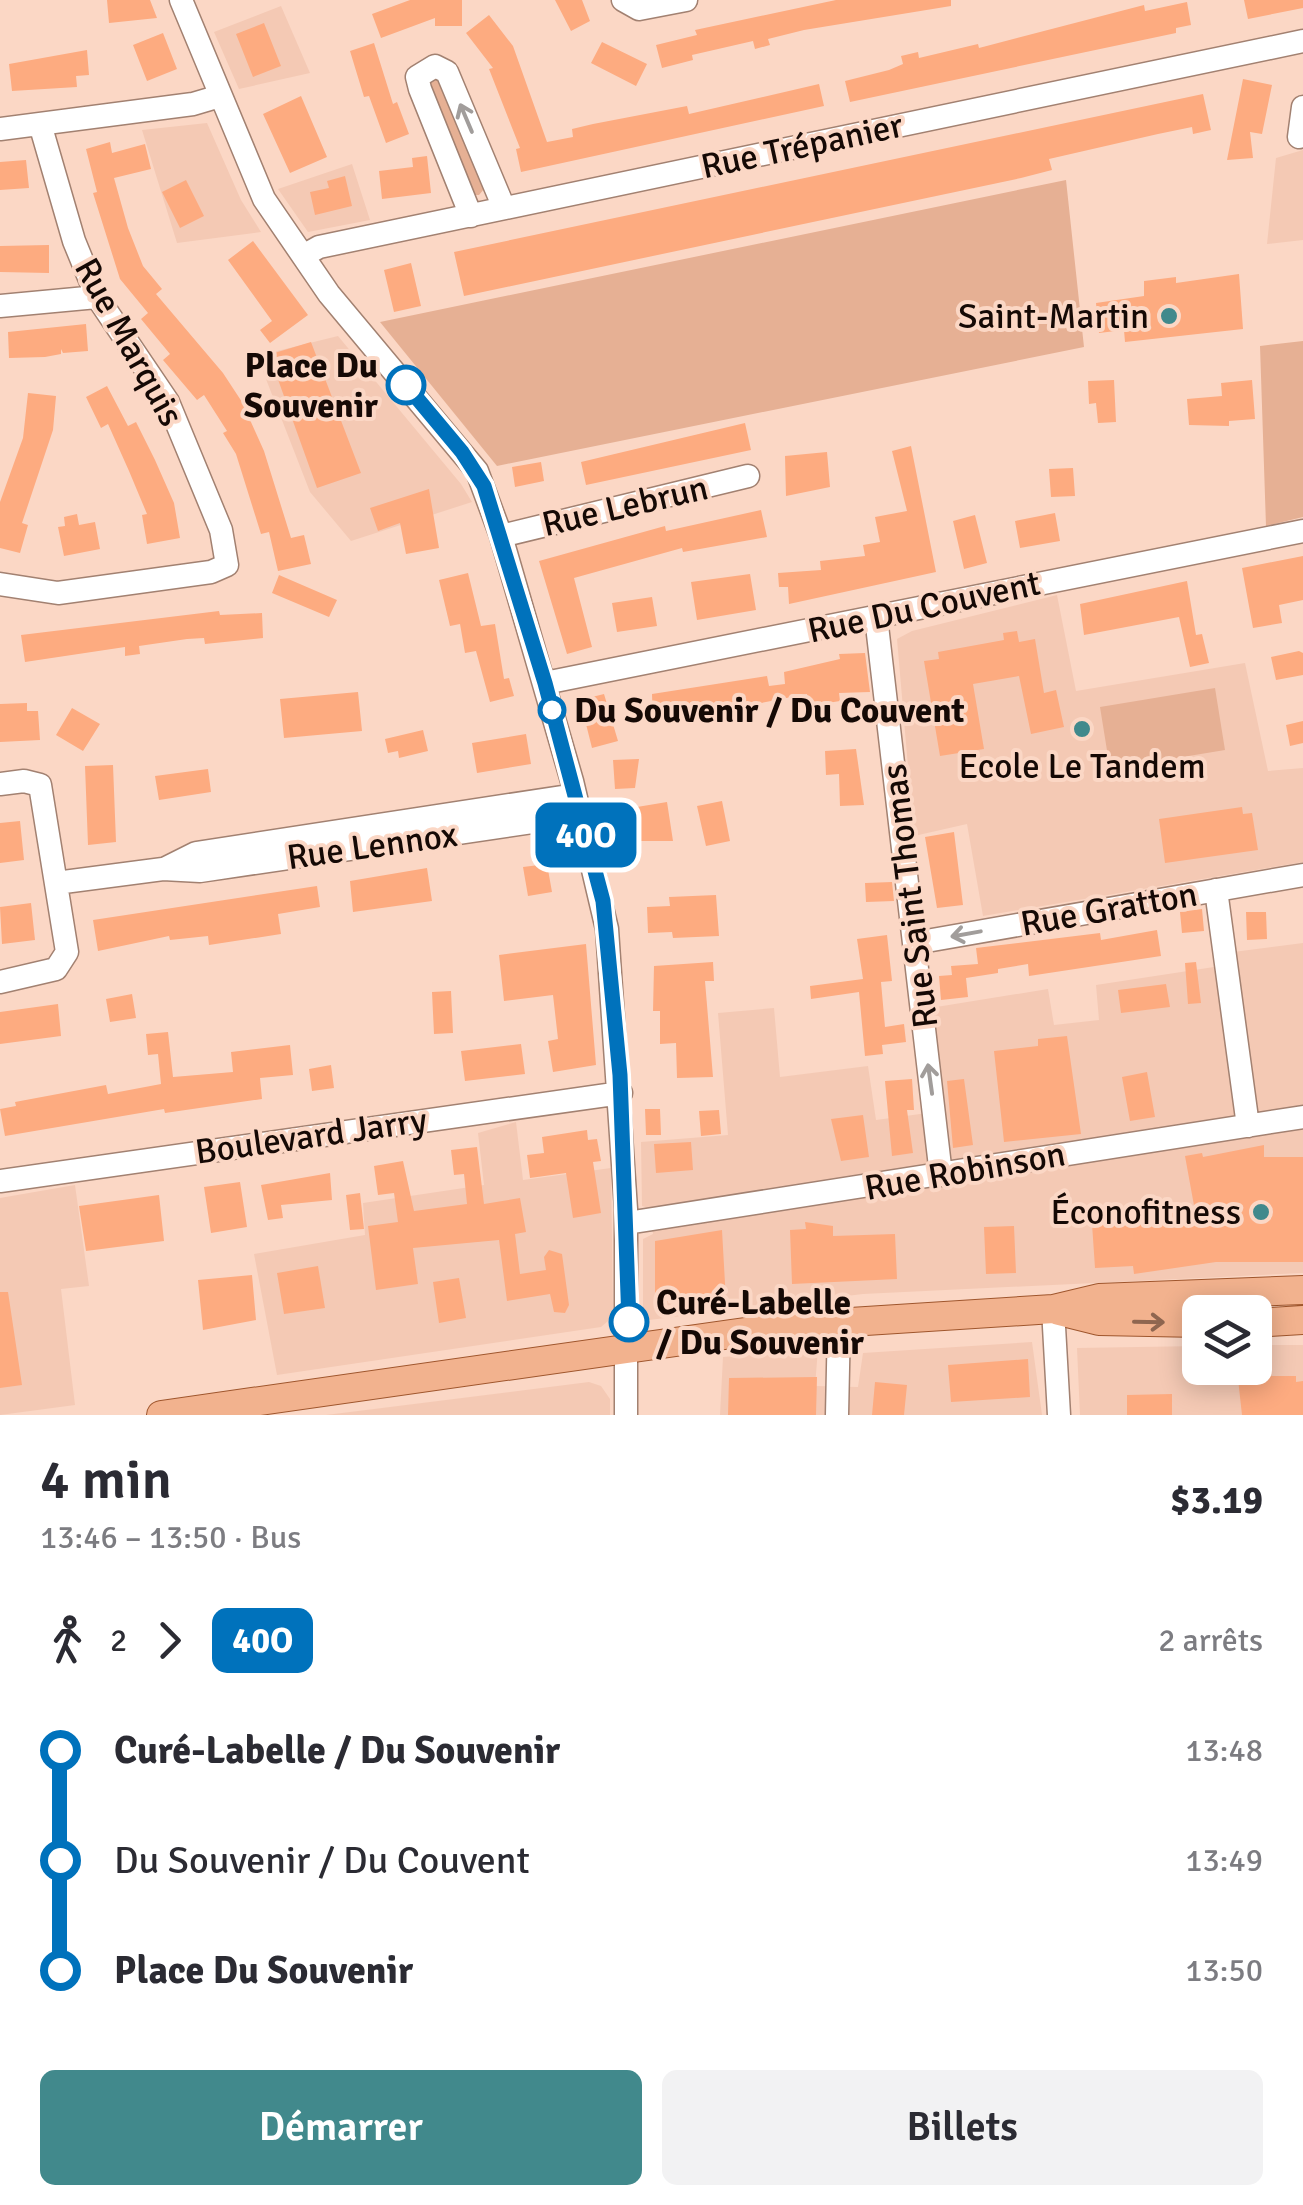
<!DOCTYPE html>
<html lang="fr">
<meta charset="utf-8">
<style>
:root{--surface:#fff;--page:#f2f2f3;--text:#2b2b33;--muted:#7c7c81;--accent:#41898c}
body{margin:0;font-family:Signika,sans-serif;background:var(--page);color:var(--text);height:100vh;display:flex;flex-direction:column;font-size:38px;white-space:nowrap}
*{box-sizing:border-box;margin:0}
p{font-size:32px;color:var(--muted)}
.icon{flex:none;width:55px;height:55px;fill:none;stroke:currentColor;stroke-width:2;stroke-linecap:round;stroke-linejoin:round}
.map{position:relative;height:1415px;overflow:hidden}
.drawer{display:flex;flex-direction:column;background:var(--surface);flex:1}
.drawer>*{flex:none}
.badge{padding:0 20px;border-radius:15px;font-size:35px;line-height:65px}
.buttons{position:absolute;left:1182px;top:1295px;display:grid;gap:20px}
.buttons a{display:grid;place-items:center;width:90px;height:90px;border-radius:15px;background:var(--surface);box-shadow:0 5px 25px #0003;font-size:50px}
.map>.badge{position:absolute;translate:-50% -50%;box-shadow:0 0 0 5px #fff}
.legs{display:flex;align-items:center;gap:15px;height:110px;padding:0 40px;font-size:32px}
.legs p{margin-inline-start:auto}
.overview{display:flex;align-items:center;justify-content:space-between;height:170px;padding:0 40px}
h1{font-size:55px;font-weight:600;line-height:75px}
.cta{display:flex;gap:20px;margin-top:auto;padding:20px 40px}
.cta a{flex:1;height:115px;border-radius:15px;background:var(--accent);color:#fff;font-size:40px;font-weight:600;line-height:115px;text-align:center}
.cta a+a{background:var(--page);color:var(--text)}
ul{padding:0 40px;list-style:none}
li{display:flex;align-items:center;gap:35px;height:110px;font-size:38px}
li i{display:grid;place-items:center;width:15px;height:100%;margin:0 12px;background:currentColor}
li i::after{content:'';width:25px;height:25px;margin:-12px;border:8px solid;border-radius:50%;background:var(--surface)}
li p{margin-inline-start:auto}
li:first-child i{background:linear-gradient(#0000 50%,currentColor 0)}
li:last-child i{background:linear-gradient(currentColor 50%,#0000 0)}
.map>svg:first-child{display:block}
.built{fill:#f4c9b4}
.green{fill:#e6b094}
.building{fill:#fdab80}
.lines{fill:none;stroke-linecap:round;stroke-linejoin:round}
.minor-casing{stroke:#a28171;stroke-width:25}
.major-casing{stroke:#9f562d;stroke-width:30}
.minor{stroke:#fff;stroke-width:22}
.major{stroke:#f2b28e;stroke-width:28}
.oneway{stroke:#a19d9b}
.oneway2{stroke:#8f6650}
.line-1-casing{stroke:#fff;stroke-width:22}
.line-1{stroke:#0072bc;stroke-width:15}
.poi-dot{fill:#41898c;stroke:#fbd7c5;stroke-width:4}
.stop-1-dot{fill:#fff;stroke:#0072bc;stroke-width:5}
.labels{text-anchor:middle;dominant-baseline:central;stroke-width:8;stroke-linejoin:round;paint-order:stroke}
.street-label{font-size:35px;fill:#150905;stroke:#fbd7c5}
.poi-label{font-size:35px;fill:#150905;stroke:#fbd7c5;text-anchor:end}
.stop-label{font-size:35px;font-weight:bold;fill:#150905;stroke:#fbd7c5;text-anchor:start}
</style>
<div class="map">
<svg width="1303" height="1415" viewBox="0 0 1303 1415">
<rect width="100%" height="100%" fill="#fbd7c5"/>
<path class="built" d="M 281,6 L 310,73 L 239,89 L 214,32 Z
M 207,123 L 241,200 L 261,232 L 177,243 L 142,130 Z
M 1303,150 L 1303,240 L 1267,244 L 1276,158 Z
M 352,164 L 370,220 L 308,232 L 278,189 Z
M 338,336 L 461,484 L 472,502 L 351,541 L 310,492 L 257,356 Z
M 1057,595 L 1076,691 L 1245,663 L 1268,771 L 1303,768 L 1303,862 L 983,916 L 967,824 L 914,836 L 897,639 L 912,631 Z
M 1303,943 L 1303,1273 L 863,1294 L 649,1320 L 643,1309 L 643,1239 L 653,1234 L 649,1208 L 642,1206 L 641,1142 L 728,1135 L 718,1013 L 774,1008 L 780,1077 L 868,1066 L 876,1120 L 935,1112 L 924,1009 L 1048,989 L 1054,1025 L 1099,1020 L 1096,985 L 1214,967 L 1218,954 Z
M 516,1122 L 523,1180 L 611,1168 L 613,1312 L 608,1321 L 601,1327 L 277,1375 L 254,1254 L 365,1235 L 363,1203 L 484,1185 L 478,1133 Z
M 75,1185 L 89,1286 L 61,1289 L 75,1405 L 0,1415 L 0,1198 Z
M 1032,1342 L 1042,1415 L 720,1415 L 723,1357 L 818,1349 L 815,1386 L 858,1387 L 863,1353 Z
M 1255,1345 L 1303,1345 L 1303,1415 L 1080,1415 L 1077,1348 L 1200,1346 L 1200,1368 L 1255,1368 Z
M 589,1382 L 601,1386 L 610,1399 L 610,1415 L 326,1415 Z"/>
<path class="green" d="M 434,79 L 440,80 L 484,189 L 479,195 L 474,195 L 429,82 Z
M 1066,180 L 1084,347 L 497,466 L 380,322 Z
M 1303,341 L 1303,517 L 1266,526 L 1260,346 Z
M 1215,688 L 1225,750 L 1110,769 L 1100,707 Z"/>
<path class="building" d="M 107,0 L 150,0 L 157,18 L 109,23 Z
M 410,0 L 462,0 L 462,26 L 435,26 L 435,18 L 381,38 L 372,14 Z
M 555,0 L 582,0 L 590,21 L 571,31 Z
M 836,0 L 951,0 L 951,6 L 804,30 L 768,39 L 770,45 L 755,49 L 753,41 L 692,55 L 693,60 L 662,68 L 656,45 L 697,35 L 695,30 Z
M 1244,0 L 1303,0 L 1303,8 L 1248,19 Z
M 1187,2 L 1191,25 L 1176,28 L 1176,33 L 850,102 L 845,81 L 889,70 L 903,64 L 901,56 L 918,52 L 919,58 L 978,44 L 979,48 L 1144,5 L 1145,11 Z
M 489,15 L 513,46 L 547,142 L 573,137 L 572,129 L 593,124 L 687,106 L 689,114 L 819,84 L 824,106 L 521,172 L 516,149 L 520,148 L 489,69 L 493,68 L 466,33 Z
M 264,23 L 281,66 L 253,77 L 236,34 Z
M 163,33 L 177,69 L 147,81 L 133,45 Z
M 602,42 L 647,64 L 636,86 L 591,63 Z
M 374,43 L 393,104 L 397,102 L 409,134 L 386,143 L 369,96 L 364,97 L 350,51 Z
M 87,50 L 89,75 L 76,76 L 77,87 L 12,91 L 9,64 Z
M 1243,79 L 1272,85 L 1262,134 L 1250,132 L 1253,158 L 1227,160 Z
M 1203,94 L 1211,130 L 1193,134 L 1192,127 L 1158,134 L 1049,159 L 1052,170 L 1021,178 L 464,296 L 454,252 Z
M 301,96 L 327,157 L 290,173 L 263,114 Z
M 110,142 L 112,153 L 145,144 L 151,169 L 114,178 L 128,228 L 143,266 L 162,289 L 156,294 L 223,373 L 242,402 L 264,451 L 291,538 L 304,535 L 311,564 L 278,571 L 269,532 L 261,534 L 236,454 L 223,433 L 227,431 L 204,395 L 197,400 L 163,360 L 170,354 L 141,319 L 148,313 L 120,279 L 93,193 L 97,192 L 86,149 Z
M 427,156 L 431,193 L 382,199 L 379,171 L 413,167 L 412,158 Z
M 26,160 L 29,188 L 0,190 L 0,162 Z
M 345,176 L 352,206 L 315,215 L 310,192 L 329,188 L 327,181 Z
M 186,180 L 204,216 L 180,228 L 162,192 Z
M 253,241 L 308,315 L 270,343 L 260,330 L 272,321 L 228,260 Z
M 49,245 L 49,273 L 0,272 L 0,246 Z
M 411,263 L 421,306 L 394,312 L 384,270 Z
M 1239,274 L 1243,329 L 1125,342 L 1124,330 L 1099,333 L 1096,303 L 1144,296 L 1144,281 L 1176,277 L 1176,283 Z
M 86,324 L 88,351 L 63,353 L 61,349 L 61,354 L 45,357 L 9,358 L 8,332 Z
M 311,342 L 361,473 L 317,488 L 271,360 L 271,354 Z
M 1114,380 L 1116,422 L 1098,423 L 1096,403 L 1089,404 L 1088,381 Z
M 1252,380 L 1255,419 L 1229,421 L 1229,426 L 1189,425 L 1187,399 L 1222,396 L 1221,383 Z
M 107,386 L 128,426 L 136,422 L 155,460 L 174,503 L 180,538 L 147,544 L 142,515 L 147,514 L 129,471 L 108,424 L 101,428 L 86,397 Z
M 28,393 L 56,396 L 53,430 L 22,523 L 28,525 L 20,553 L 0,548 L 0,502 L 23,438 Z
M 745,423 L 751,450 L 586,485 L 581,462 Z
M 911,446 L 936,572 L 789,604 L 788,587 L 779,587 L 778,573 L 821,570 L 820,561 L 865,556 L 863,545 L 880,542 L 875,517 L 907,511 L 892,451 Z
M 827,452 L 830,487 L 786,496 L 785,456 Z
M 541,462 L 544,481 L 515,487 L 512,467 Z
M 1073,468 L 1075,496 L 1051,497 L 1049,469 Z
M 429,489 L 439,548 L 406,554 L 400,523 L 378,531 L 370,508 Z
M 761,510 L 767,537 L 683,552 L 682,548 L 574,578 L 592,647 L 567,654 L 539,561 L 665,526 L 666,531 Z
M 1055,513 L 1060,541 L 1020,548 L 1015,521 Z
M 77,514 L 79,525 L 95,522 L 100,549 L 64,556 L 58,527 L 65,526 L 64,517 Z
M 975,515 L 987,563 L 964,569 L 953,521 Z
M 1303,556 L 1303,600 L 1279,605 L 1282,623 L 1253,628 L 1242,568 Z
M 468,573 L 481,626 L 495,624 L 504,679 L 509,678 L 514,696 L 490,702 L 476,651 L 465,653 L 460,624 L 450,626 L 439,580 Z
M 750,574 L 756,610 L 697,620 L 691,582 Z
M 279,575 L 337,600 L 329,617 L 272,593 Z
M 1187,581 L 1196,635 L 1202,634 L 1209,663 L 1190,667 L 1179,617 L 1084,635 L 1080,604 Z
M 652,597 L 657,626 L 617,632 L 612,603 Z
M 219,611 L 220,615 L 262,613 L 263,638 L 205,644 L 204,638 L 187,639 L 139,646 L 140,654 L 125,656 L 125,647 L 25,662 L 21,635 Z
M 1017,631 L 1019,642 L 1035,639 L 1044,693 L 1056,690 L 1064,727 L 1031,734 L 1019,676 L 973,684 L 984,749 L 940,756 L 924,661 L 939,659 L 938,652 L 1004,640 L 1003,633 Z
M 1299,651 L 1303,653 L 1303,675 L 1276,680 L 1271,657 Z
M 865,653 L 870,692 L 839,693 L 840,701 L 809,706 L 807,694 L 653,724 L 652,694 L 767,676 L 769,686 L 785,684 L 784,672 L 840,659 L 839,654 Z
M 358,692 L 362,731 L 284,738 L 280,699 Z
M 604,694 L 618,741 L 592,748 L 580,700 Z
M 27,703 L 27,711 L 38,711 L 40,740 L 0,742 L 0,704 Z
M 72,708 L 100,724 L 83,751 L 56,735 Z
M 1303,721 L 1303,743 L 1290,746 L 1286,725 Z
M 423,730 L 428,751 L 399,758 L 398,751 L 388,753 L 385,739 Z
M 526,734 L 531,764 L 477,773 L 472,743 Z
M 856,749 L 864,805 L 840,806 L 839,774 L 826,775 L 825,751 Z
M 639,759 L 635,788 L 615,789 L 613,760 Z
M 113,765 L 116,842 L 88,845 L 85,766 Z
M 208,769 L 211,792 L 159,800 L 155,776 Z
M 722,801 L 730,841 L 706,846 L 697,806 Z
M 667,802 L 673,841 L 636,841 L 631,808 Z
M 1242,807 L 1243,814 L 1252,813 L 1258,850 L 1165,863 L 1159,819 Z
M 20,821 L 24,860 L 0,863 L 0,823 Z
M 954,832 L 963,905 L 937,908 L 925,837 Z
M 547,864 L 552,892 L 528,896 L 523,867 Z
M 427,868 L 432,901 L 353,912 L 350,881 Z
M 892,882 L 894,901 L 866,902 L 865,883 Z
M 317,886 L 320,907 L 278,914 L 281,934 L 209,945 L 208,936 L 170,940 L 169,936 L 98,951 L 93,920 Z
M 716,895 L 719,936 L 673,938 L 672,932 L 648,933 L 647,907 L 670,906 L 669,897 Z
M 31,903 L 35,940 L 2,944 L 0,907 Z
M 1202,909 L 1204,931 L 1182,933 L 1180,912 Z
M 1246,912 L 1266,912 L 1267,939 L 1247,940 Z
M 1157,930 L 1161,956 L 1029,976 L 1028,964 L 998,969 L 998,973 L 966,978 L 968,997 L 941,1000 L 939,976 L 952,975 L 951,966 L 978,964 L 976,948 L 1100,933 L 1101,940 Z
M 887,935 L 892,981 L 881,982 L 885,1027 L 904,1024 L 906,1042 L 882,1045 L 883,1054 L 865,1056 L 859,992 L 811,999 L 810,986 L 863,979 L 857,939 Z
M 586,944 L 596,1065 L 553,1072 L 548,1041 L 558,1039 L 553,995 L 504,1001 L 499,955 Z
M 713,962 L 714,981 L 705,981 L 713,1077 L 677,1078 L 676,1043 L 660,1044 L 660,1011 L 653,1011 L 654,966 Z
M 1196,962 L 1201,1003 L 1188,1004 L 1185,963 Z
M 1166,984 L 1170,1007 L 1121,1013 L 1118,990 Z
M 451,991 L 453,1033 L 434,1034 L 432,992 Z
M 132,994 L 136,1018 L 110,1022 L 106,999 Z
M 58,1004 L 61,1036 L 0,1044 L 0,1012 Z
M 168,1032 L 173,1077 L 233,1072 L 231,1052 L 290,1045 L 293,1075 L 260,1078 L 262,1099 L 165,1113 L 164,1109 L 5,1136 L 0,1109 L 16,1106 L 15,1102 L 106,1085 L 108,1094 L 161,1084 L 158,1054 L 148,1055 L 146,1034 Z
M 1067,1036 L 1081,1134 L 1004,1142 L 994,1051 L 1038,1046 L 1038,1039 Z
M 521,1044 L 525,1074 L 465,1081 L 461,1051 Z
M 331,1065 L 334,1088 L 312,1091 L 309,1069 Z
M 1147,1072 L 1155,1117 L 1130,1121 L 1122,1077 Z
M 912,1079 L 914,1110 L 907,1110 L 913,1153 L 892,1156 L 885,1081 Z
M 964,1079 L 973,1145 L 953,1148 L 947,1081 Z
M 645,1109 L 660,1109 L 661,1135 L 646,1135 Z
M 719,1110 L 721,1134 L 701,1136 L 699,1111 Z
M 863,1115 L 869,1157 L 841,1161 L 831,1119 Z
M 587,1130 L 588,1140 L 597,1139 L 601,1161 L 593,1162 L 601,1213 L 573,1218 L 566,1173 L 530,1178 L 527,1155 L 544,1153 L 542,1137 Z
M 691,1142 L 693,1170 L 656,1173 L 654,1144 Z
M 1264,1145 L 1264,1157 L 1303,1157 L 1303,1262 L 1216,1262 L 1134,1274 L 1133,1266 L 1095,1268 L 1091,1209 L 1161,1204 L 1162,1213 L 1195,1211 L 1185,1156 L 1202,1153 L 1203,1157 Z
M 477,1147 L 484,1204 L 520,1198 L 526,1232 L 515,1234 L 520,1274 L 546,1270 L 544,1257 L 549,1250 L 562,1254 L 569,1305 L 565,1313 L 554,1312 L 550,1294 L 507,1301 L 499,1240 L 413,1248 L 418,1284 L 376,1290 L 368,1226 L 398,1222 L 394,1193 L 378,1195 L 374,1166 L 403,1161 L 414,1211 L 467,1204 L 464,1174 L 454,1175 L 451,1150 Z
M 330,1173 L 332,1200 L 281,1205 L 283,1218 L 268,1220 L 261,1185 Z
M 240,1182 L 247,1227 L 211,1233 L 204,1187 Z
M 360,1193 L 364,1229 L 350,1230 L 346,1195 Z
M 159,1195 L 164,1241 L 86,1251 L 79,1206 Z
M 805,1222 L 833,1226 L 833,1236 L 895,1234 L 897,1279 L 792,1284 L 790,1230 L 806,1229 Z
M 1014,1226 L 1016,1273 L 986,1274 L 984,1227 Z
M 722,1230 L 726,1301 L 655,1302 L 655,1241 Z
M 318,1266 L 325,1308 L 284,1314 L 277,1273 Z
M 252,1275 L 256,1320 L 203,1330 L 198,1280 Z
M 459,1278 L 466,1318 L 439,1323 L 433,1282 Z
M 0,1292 L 8,1292 L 22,1385 L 0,1388 Z
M 1028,1359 L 1030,1397 L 951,1402 L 948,1365 Z
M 1270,1376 L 1296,1376 L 1296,1382 L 1303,1381 L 1303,1415 L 1242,1415 L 1238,1379 Z
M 817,1377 L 816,1415 L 728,1415 L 729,1378 Z
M 875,1382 L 907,1385 L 904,1415 L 872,1415 Z
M 1172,1394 L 1172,1415 L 1127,1415 L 1127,1395 Z"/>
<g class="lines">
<defs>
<path id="minor" d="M 181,0 L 264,199 L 329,294 L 477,471 L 501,536 L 572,781 L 607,929 L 626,1209 L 626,1415
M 623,0 L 639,9 L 686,0
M 0,129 L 193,104 L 220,96
M 1299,137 L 1303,107
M 471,216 L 420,89 L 417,77 L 435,66 L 447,72 L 504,208
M 303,256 L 319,247 L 1303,41
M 0,306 L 97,297
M 501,536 L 748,476
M 0,584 L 58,593 L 211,572 L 227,565 L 221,530 L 168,402 L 97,297 L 74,241 L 40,124
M 876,617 L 941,1175
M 545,683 L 1303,531
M 0,784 L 24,781 L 40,785 L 67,952 L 56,969 L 0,982
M 166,868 L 196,853 L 575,795
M 56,883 L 163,869 L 200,871 L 580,815
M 1216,890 L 1248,1126
M 915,943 L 1303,875
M 0,1181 L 621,1093
M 627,1223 L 1303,1117
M 1053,1309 L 1059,1415
M 837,1415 L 839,1321"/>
<path id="major" d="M 1059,1311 L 1099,1321 L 1200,1323
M 1255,1323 L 1303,1320
M 161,1415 L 788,1326 L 1053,1309 L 1099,1298 L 1303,1290"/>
</defs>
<use href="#minor" class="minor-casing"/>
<use href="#major" class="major-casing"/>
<use href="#minor" class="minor"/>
<use href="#major" class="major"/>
</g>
<defs><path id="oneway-shaft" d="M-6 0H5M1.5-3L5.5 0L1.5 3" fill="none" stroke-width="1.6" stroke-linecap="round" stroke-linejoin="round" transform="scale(2.5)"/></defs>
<g class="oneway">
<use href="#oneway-shaft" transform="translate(466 118) rotate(-113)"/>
<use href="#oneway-shaft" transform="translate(966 934) rotate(170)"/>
<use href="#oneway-shaft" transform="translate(930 1079) rotate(-98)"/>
</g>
<use class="oneway2" href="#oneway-shaft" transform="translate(1149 1322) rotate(1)"/>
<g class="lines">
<defs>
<path id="line-1" d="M 406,385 L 462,452 L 484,486 L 545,683 L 603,901 L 620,1075 L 629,1322"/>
</defs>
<use href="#line-1" class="line-1-casing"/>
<use href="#line-1" class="line-1"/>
</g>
<g class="poi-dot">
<circle cx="1169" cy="316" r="10"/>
<circle cx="1082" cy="729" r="10"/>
<circle cx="1261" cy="1212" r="10"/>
</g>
<g class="stop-1-dot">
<circle cx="406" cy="385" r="18"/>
<circle cx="552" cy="710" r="12"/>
<circle cx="629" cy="1322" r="18"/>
</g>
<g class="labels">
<g class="street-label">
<text transform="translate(802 146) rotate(-12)">Rue Trépanier</text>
<text transform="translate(129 342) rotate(61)">Rue Marquis</text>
<text transform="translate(625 506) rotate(-13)">Rue Lebrun</text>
<text transform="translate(924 607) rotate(-12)">Rue Du Couvent</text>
<text transform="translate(372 846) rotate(-8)">Rue Lennox</text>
<text transform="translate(910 896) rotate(-97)">Rue Saint Thomas</text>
<text transform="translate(1109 909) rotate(-10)">Rue Gratton</text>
<text transform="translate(311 1136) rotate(-8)">Boulevard Jarry</text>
<text transform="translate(965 1171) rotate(-10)">Rue Robinson</text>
</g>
<g class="poi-label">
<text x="1149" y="316">Saint-Martin</text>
<text x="1082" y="766" text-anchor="middle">Ecole Le Tandem</text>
<text x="1241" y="1212">Éconofitness</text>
</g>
<g class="stop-label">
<text x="378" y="365" text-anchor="end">Place Du<tspan x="378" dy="40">Souvenir</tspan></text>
<text x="574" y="710">Du Souvenir / Du Couvent</text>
<text x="656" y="1302">Curé-Labelle<tspan x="656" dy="40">/ Du Souvenir</tspan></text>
</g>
</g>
</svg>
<div class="buttons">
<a><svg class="icon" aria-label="layers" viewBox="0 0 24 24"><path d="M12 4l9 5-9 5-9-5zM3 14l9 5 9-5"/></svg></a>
</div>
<b class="badge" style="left:586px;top:835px;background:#0072bc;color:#fff">40O</b>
</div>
<section class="drawer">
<div class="overview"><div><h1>4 min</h1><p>13:46 – 13:50 · Bus</p></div><b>$3.19</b></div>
<div class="legs"><svg class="icon" aria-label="walk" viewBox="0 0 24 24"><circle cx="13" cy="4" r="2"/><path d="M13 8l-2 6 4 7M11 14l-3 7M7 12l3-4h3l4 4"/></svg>2<svg class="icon" aria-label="forward" viewBox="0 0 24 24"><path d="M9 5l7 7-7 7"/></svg><b class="badge" style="background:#0072bc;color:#fff">40O</b><p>2 arrêts</p></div>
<ul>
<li><i style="color:#0072bc"></i><b>Curé-Labelle / Du Souvenir</b><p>13:48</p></li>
<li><i style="color:#0072bc"></i><span>Du Souvenir / Du Couvent</span><p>13:49</p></li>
<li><i style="color:#0072bc"></i><b>Place Du Souvenir</b><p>13:50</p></li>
</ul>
<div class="cta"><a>Démarrer</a><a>Billets</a></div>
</section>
